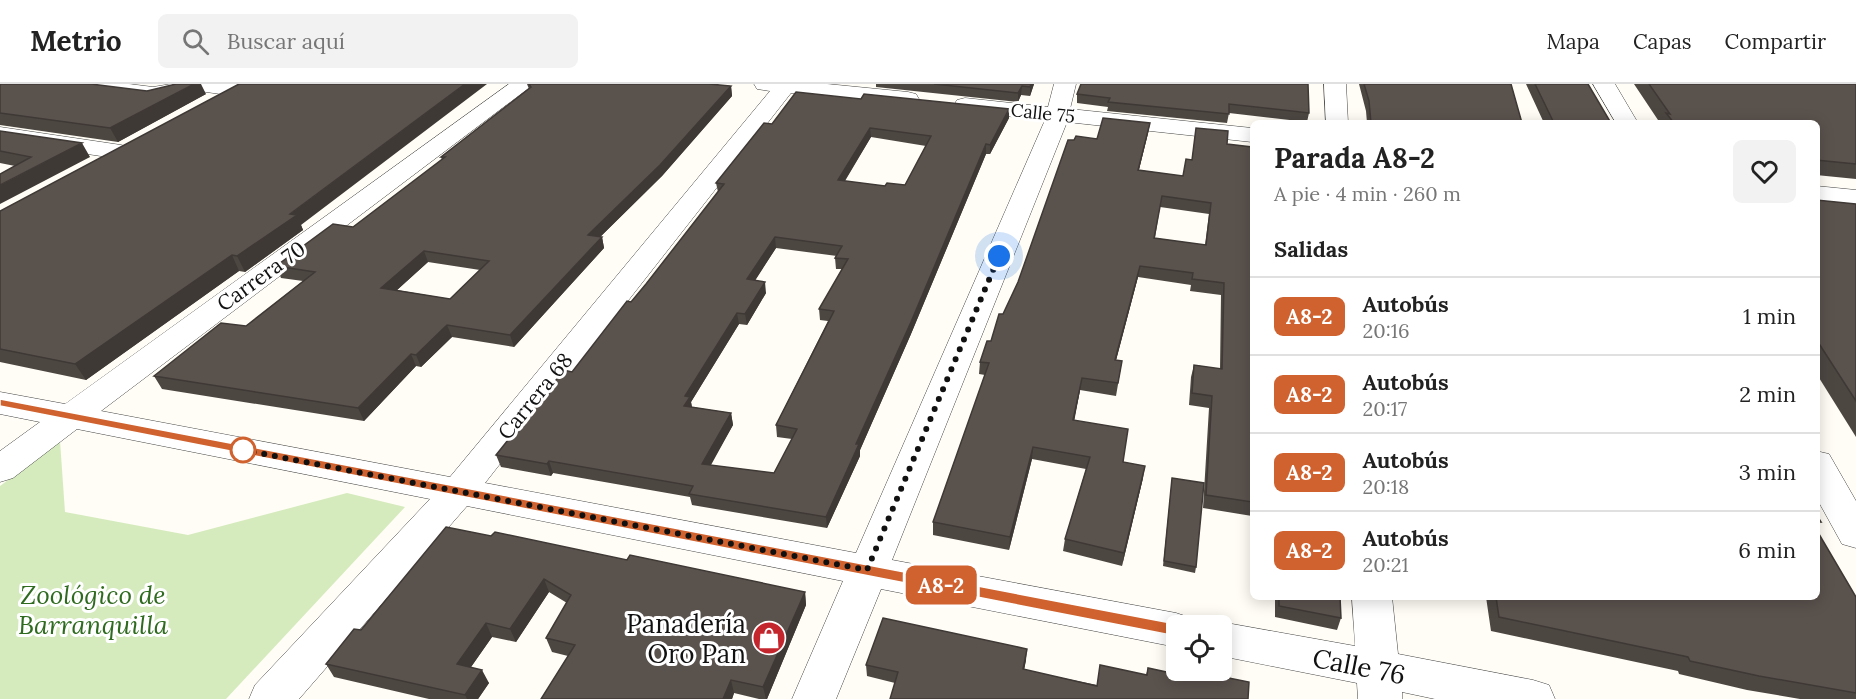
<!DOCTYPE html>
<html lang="es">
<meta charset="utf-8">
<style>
:root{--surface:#fff;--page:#f2f2f2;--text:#222;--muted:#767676;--line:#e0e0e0}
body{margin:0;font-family:Lora,serif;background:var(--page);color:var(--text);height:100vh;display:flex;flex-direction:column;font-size:22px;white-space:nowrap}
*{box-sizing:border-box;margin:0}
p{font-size:20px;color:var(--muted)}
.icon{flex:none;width:33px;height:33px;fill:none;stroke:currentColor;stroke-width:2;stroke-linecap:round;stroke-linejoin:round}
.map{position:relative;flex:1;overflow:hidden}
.sheet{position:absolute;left:1250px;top:36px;width:570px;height:480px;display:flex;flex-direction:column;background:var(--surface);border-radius:9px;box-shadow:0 3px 15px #0003}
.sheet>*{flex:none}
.badge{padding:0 12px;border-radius:9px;font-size:21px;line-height:39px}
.controls{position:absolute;left:1166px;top:531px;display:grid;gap:12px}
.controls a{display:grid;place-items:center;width:66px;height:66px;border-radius:9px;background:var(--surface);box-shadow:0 3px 15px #0003;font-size:30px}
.you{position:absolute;width:30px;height:30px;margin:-15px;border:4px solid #fff;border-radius:50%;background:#1a73e8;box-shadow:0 0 0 9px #1a73e833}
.map>.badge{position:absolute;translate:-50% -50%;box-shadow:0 0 0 3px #fff}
h2{padding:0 24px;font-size:22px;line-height:54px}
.round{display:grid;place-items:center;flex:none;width:63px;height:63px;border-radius:9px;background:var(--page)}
.head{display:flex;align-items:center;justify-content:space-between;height:102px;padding:0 24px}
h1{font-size:28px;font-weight:800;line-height:45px}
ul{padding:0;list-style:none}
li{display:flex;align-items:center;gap:18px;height:78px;padding:0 24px;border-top:2px solid var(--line)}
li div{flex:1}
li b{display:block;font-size:22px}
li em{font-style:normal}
li .badge{min-width:66px;font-weight:700;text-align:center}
header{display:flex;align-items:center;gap:36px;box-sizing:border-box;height:84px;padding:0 30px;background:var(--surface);border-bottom:2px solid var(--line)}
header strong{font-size:28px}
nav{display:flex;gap:33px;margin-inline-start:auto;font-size:21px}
.search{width:420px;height:54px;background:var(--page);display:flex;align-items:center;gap:15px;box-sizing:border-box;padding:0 21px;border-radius:9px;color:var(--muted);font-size:22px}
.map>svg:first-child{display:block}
.green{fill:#d5ebbd}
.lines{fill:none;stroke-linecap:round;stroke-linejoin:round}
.minor-casing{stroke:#444;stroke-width:1}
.minor{fill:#fff;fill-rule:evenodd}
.wall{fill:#4d4742;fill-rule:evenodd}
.shaded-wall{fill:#3f3936}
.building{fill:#5a524d;stroke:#3f3936;stroke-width:1.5;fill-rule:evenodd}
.line{fill:#d0622f;stroke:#fff;stroke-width:1.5}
.walk{stroke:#111;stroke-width:6;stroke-dasharray:0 10.8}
.stop-dot{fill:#fff;stroke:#d0622f;stroke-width:3}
.labels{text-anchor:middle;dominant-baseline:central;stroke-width:6;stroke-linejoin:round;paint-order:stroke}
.far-street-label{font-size:18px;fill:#111;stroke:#fff}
.street-label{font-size:21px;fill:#111;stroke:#fff}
.near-park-label{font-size:26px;font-style:italic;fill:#2f6b1f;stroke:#fff}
.near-poi-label{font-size:26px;fill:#111;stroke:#fff;text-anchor:end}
.near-street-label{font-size:26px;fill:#111;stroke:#fff}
</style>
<header>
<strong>Metrio</strong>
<div class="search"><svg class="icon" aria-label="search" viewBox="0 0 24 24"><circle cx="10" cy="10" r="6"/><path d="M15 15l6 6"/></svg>Buscar aquí</div>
<nav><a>Mapa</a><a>Capas</a><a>Compartir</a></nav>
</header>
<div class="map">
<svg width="1856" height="615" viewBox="0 0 1856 615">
<rect width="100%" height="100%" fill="#fffdf5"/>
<path class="green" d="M 60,357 L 65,428 L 188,451 L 347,409 L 405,423 L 226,615 L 0,615 L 0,402 Z"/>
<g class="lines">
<defs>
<path id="minor" d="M 74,0 L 129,0 L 153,3 L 171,0 L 237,0 L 243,1 L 246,6 L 243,11 L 235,12 L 199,7 L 153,17 L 85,6 L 77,5 Z
M 509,0 L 534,0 L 101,327 L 450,393 L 770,7 L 757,5 L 754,0 L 827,0 L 908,8 L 916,10 L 919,15 L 916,20 L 908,22 L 791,9 L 485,399 L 856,469 L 1045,36 L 965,28 L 957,26 L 954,21 L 957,16 L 965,14 L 1048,23 L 1054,0 L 1076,0 L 1070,25 L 1252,44 L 1252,58 L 1067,38 L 892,476 L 1176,529 L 1191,534 L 1195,542 L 1176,542 L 1176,563 L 881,505 L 836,615 L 792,615 L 843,497 L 467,422 L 299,615 L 249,615 L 255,601 L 430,415 L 77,345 L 13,394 L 0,398 L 0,367 L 40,338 L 0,330 L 0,308 L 65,320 Z
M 1324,0 L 1346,0 L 1348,39 L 1326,39 Z
M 1593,0 L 1615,0 L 1638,39 L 1616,39 Z
M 0,43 L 121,61 L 129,63 L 133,68 L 129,73 L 121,75 L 0,57 Z
M 1816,102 L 1856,106 L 1856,122 L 1816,118 Z
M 1816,367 L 1829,370 L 1856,417 L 1856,464 L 1842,460 L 1816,413 Z
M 1352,513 L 1392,513 L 1398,570 L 1533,596 L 1549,601 L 1555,615 L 1435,615 L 1402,608 L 1402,615 L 1358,615 L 1357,599 L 1221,572 L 1221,542 L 1209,542 L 1221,538 L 1355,562 Z"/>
</defs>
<use href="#minor" class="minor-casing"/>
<use href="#minor" class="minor"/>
</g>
<path class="wall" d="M 0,0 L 147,7 L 206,10 L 118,58 L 0,41 Z
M 527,0 L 709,0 L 731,2 L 732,12 L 662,92 L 600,153 L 602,153 L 604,164 L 514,263 L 452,253 L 421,283 L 416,282 L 364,337 L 162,305 L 154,292 L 246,242 L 303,197 L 281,194 L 276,182 L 353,143 L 442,76 L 441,73 L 529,5 ZM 428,178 L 480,186 L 450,215 L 397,206 Z
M 876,0 L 1034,0 L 1030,12 L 1021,11 L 1018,18 L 876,3 Z
M 1081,0 L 1309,29 L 1307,38 L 1229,29 L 1227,39 L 1107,27 L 1108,23 L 1077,19 L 1077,10 Z
M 1359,0 L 1511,0 L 1522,39 L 1367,39 L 1366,27 Z
M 1526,0 L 1588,0 L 1611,39 L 1544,39 Z
M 1634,0 L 1856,0 L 1856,95 L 1816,91 L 1816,39 L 1660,39 Z
M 1009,34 L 990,70 L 986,70 L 911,250 L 860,366 L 860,372 L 827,444 L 692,421 L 690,413 L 553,389 L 551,392 L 501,383 L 496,371 L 572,288 L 646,200 L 718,108 L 716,99 L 772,40 ZM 871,53 L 926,62 L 905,101 L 885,102 L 845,97 ZM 776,164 L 837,172 L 835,174 L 836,185 L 842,185 L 819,225 L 820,236 L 828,237 L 776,341 L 777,353 L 792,355 L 774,389 L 710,381 L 733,341 L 731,329 L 692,323 L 691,318 L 739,240 L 747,241 L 766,209 L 755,196 Z
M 1150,39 L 1148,49 L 1139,86 L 1183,92 L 1192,75 L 1196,44 L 1227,60 L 1252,63 L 1252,432 L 1203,424 L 1209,324 L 1189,321 L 1191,293 L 1194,281 L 1220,285 L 1221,211 L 1190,207 L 1191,201 L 1138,193 L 1116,276 L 1122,277 L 1116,312 L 1080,306 L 1074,336 L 1143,394 L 1122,482 L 1063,467 L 1065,455 L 1086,385 L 1032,375 L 1009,466 L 933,451 L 933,438 L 985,291 L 979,290 L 980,278 L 991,257 L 1018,198 L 1074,56 L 1097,55 ZM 1160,123 L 1209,130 L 1205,161 L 1155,154 Z
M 0,47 L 90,73 L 15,82 L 0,79 Z
M 1816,116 L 1856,120 L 1856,353 L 1816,289 Z
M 0,127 L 301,141 L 303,146 L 245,188 L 239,187 L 86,296 L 0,278 Z
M 1172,394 L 1196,483 L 1195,489 L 1163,482 Z
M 1816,430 L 1821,438 L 1816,444 Z
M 491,452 L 805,508 L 806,521 L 767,615 L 759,615 L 734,609 L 732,615 L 541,615 L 568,572 L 552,568 L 546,554 L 567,519 L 549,508 L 516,558 L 492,553 L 471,583 L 489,599 L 478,615 L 429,615 L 334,593 L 326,580 L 361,546 Z
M 1275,513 L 1340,513 L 1341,534 L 1337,546 L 1275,533 Z
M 1486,513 L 1856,513 L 1856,615 L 1800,615 L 1747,606 L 1679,590 L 1678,587 L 1491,547 Z
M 1026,576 L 1024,586 L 1097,601 L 1146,591 L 1148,584 L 1192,593 L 1194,587 L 1248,615 L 895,599 L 867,592 L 866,581 Z"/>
<path class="shaded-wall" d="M 194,0 L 201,0 L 206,10 L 118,58 L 110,44 Z
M 465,0 L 487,0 L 301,141 L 303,146 L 245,188 L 237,172 L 290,130 Z
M 1031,0 L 1034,0 L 1030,12 L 1030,3 Z
M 731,2 L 732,12 L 662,92 L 591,162 L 588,151 Z
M 1022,2 L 1021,11 L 1018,18 L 1018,9 Z
M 1009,25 L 1009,34 L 990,70 L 990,61 Z
M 1150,39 L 1148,49 L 1136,97 L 1138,86 Z
M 870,44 L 871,53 L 839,106 L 838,96 Z
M 82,59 L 90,73 L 0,120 L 0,101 Z
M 986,60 L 986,70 L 911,250 L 860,366 L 860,372 L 827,444 L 826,433 L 856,360 Z
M 602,153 L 604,164 L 514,263 L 510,251 Z
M 775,153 L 776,164 L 749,206 L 747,195 Z
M 424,167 L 428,178 L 386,216 L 381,204 Z
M 232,171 L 239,187 L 86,296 L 75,280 Z
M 1140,182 L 1138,193 L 1113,288 L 1115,276 Z
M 765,198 L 766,209 L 747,241 L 745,230 Z
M 737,229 L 739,240 L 691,318 L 692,324 L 684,322 L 685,312 Z
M 447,241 L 452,253 L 421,283 L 416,271 Z
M 411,270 L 416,282 L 364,337 L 358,324 Z
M 1082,294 L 1080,306 L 1072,349 L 1073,336 Z
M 731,329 L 733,341 L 705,392 L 702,380 Z
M 1033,363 L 1032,375 L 1009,466 L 1010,453 Z
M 549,377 L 553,389 L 551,392 L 547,380 Z
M 1145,382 L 1143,394 L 1122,482 L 1124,469 Z
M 544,495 L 549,508 L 516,558 L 510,545 Z
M 805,508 L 806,521 L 767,615 L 766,615 L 763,603 Z
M 486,539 L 492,553 L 464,593 L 457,580 Z
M 1027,565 L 1026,576 L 1022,596 L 1023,585 Z
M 482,586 L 489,599 L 478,615 L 467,615 L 465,611 Z
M 731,596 L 734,609 L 732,615 L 723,615 Z"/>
<path class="building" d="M 0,0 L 91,0 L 147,7 L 176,0 L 194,0 L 110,44 L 0,29 Z
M 239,0 L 465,0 L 290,130 L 297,131 L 237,172 L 232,171 L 75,280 L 0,265 L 0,127 Z
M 529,0 L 709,0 L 731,2 L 660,81 L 588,151 L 602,153 L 510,251 L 447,241 L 416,271 L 411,270 L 358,324 L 154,292 L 221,239 L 246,242 L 315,188 L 276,182 L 333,140 L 353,143 L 445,73 L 441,73 L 531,3 ZM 424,167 L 489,177 L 450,215 L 381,204 Z
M 934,0 L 1031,0 L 1030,3 L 1022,2 L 1018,9 Z
M 1081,0 L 1308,0 L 1309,29 L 1229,20 L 1229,30 L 1108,18 L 1110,14 L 1077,10 Z
M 1364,0 L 1511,0 L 1522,39 L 1371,39 L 1369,17 Z
M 1535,0 L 1588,0 L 1611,39 L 1554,39 Z
M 1649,0 L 1856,0 L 1856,80 L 1816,76 L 1816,39 L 1674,39 L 1666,29 L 1670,30 Z
M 796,8 L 861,15 L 864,10 L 1009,25 L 990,61 L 986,60 L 911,238 L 856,360 L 859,360 L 826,433 L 689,410 L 693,402 L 549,377 L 547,380 L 496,371 L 564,286 L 572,288 L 627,217 L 631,218 L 646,200 L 724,100 L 716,99 L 764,39 L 772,40 ZM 870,44 L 931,52 L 905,101 L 887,99 L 885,102 L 838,96 ZM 775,153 L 842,162 L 835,174 L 848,175 L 819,225 L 834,227 L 776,341 L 797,345 L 774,389 L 702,380 L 731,329 L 684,322 L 690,313 L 685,312 L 737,229 L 745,230 L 765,198 L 747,195 Z
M 1103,34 L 1150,39 L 1138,86 L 1183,92 L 1186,75 L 1192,76 L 1196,44 L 1228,47 L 1227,60 L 1252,63 L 1252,418 L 1206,411 L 1212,312 L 1192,309 L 1194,281 L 1222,285 L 1224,199 L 1192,195 L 1193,189 L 1140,182 L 1115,276 L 1122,277 L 1118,299 L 1082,294 L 1073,336 L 1128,345 L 1123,378 L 1145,382 L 1124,469 L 1065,455 L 1090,373 L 1033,363 L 1010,453 L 933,438 L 989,279 L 980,278 L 987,257 L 991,257 L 999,230 L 1003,230 L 1018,198 L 1068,56 L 1074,56 L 1076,52 L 1097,55 ZM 1162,112 L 1211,119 L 1206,161 L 1154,154 Z
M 0,47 L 82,59 L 0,101 L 0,90 L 31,73 L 0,67 Z
M 1816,116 L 1856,120 L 1856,317 L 1816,255 Z
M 1172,394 L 1204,399 L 1196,483 L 1164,477 Z
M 1816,430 L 1821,438 L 1816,437 Z
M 446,443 L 491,452 L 495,448 L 627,476 L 630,471 L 805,508 L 763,603 L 731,596 L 723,615 L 541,615 L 575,561 L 546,554 L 571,511 L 544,495 L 510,545 L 486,539 L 457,580 L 482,586 L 465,611 L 326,580 L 354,545 L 361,546 Z
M 1816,445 L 1856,513 L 1856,609 L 1759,592 L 1690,577 L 1688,573 L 1499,533 L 1496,513 L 1816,513 Z
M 1279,513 L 1340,513 L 1341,534 L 1279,522 Z
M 883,534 L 1027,565 L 1023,585 L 1097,602 L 1100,581 L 1147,591 L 1148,584 L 1194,594 L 1194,587 L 1249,598 L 1248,615 L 890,615 L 898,588 L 866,581 Z"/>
<path class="line" d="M 0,315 L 1176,540 L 1181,542 L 1183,546 L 1181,551 L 1176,552 L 0,322 Z"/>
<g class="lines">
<path class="walk" d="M 243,366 L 867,486 L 999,172"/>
</g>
<defs>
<symbol id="shop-disc" viewBox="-11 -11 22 22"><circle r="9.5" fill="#c4262e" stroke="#fff"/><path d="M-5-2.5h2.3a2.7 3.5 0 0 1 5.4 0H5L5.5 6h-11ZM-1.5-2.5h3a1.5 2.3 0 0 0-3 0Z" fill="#fff"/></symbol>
</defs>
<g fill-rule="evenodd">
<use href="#shop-disc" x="750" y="535" width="38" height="38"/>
</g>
<circle class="stop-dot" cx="243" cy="366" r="12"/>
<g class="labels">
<g class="far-street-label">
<text transform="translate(1043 29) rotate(6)">Calle 75</text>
</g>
<g class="street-label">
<text transform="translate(261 192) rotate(-36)">Carrera 70</text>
<text transform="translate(535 312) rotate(-51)">Carrera 68</text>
</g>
<g class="near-park-label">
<text x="93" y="510">Zoológico de<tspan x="93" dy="30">Barranquilla</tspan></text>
</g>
<g class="near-poi-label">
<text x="746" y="539">Panadería<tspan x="746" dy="30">Oro Pan</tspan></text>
</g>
<g class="near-street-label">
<text transform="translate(1359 582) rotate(11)">Calle 76</text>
</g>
</g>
</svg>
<div class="controls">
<a><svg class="icon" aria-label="locate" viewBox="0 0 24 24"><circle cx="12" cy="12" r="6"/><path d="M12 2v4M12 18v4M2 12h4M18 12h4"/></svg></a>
</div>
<div class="you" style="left:999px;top:172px"></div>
<b class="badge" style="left:941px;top:501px;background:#d0622f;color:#fff">A8-2</b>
<section class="sheet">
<div class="head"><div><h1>Parada A8-2</h1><p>A pie · 4 min · 260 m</p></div><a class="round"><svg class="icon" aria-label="heart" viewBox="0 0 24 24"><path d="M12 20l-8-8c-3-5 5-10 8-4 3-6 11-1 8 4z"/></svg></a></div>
<h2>Salidas</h2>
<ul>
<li><span class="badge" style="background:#d0622f;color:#fff">A8-2</span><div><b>Autobús</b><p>20:16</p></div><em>1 min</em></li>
<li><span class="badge" style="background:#d0622f;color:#fff">A8-2</span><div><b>Autobús</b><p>20:17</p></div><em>2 min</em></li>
<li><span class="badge" style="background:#d0622f;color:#fff">A8-2</span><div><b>Autobús</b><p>20:18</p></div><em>3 min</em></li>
<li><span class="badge" style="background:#d0622f;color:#fff">A8-2</span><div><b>Autobús</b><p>20:21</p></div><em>6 min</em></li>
</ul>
</section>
</div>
